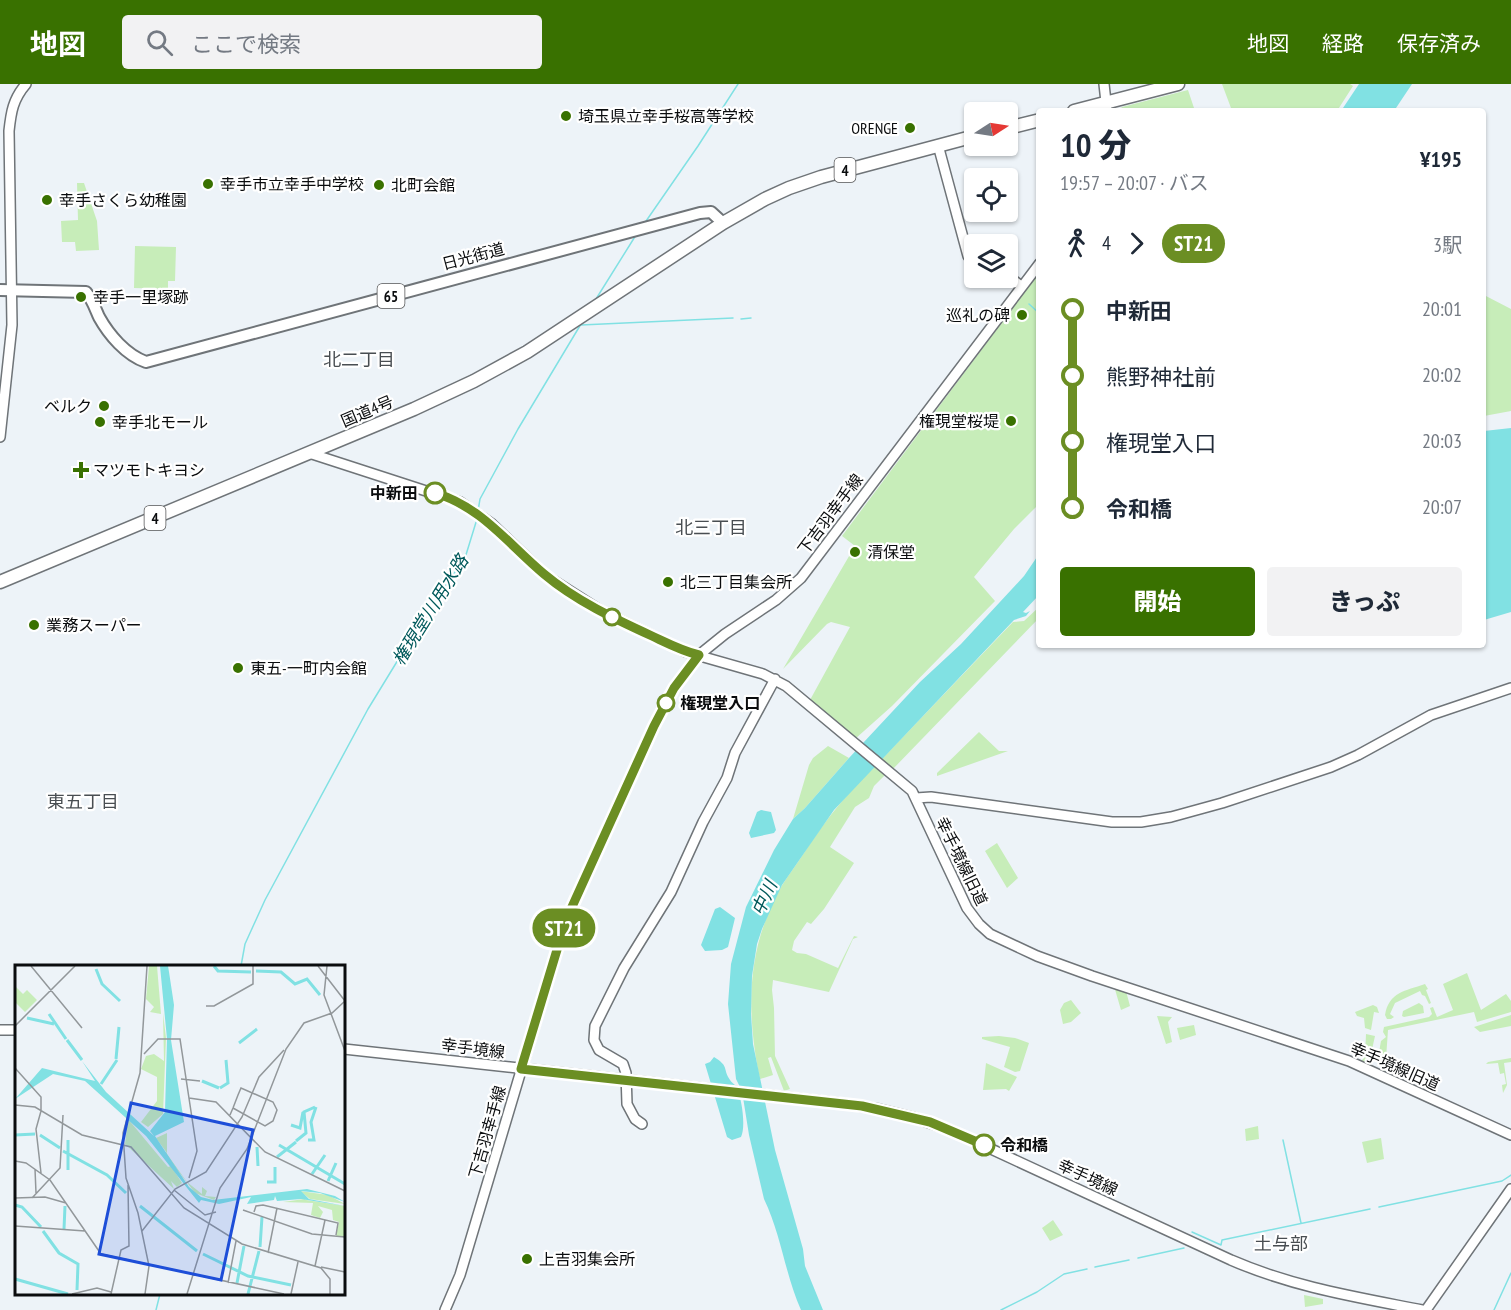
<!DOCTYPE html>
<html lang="ja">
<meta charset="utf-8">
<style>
:root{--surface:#fff;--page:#f2f2f3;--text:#1f2937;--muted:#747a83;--accent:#397100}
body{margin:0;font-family:"PT Sans Narrow","Noto Sans JP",sans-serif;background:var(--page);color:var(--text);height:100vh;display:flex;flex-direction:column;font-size:22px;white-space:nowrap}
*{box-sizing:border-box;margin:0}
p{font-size:20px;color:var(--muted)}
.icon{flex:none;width:33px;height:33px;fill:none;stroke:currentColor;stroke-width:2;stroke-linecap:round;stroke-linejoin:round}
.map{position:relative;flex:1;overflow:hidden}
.details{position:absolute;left:1036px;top:24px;width:450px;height:540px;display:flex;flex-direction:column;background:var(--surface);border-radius:6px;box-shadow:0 2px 4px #0004}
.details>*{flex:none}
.badge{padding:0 12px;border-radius:20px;font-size:21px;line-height:39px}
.needle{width:39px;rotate:78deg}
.controls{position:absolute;left:964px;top:18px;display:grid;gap:12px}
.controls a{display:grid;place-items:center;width:54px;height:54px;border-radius:6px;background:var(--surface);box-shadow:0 2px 4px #0004;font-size:30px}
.map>.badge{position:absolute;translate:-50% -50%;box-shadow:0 0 0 3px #fff}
.legs{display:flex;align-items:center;gap:9px;height:66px;padding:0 24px;font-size:20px}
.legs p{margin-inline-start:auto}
.headline{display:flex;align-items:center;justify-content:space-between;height:102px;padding:0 24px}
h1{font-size:33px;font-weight:800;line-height:45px}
.primary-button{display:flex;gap:12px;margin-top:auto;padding:12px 24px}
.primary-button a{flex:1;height:69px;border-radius:6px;background:var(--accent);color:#fff;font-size:24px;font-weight:800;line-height:69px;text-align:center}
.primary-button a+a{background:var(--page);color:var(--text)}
ul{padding:0 24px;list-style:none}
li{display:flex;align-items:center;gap:21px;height:66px;font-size:22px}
li i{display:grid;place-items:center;width:9px;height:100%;margin:0 8px;background:currentColor}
li i::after{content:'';width:15px;height:15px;margin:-8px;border:4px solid;border-radius:50%;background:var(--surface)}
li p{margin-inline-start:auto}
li:first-child i{background:linear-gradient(#0000 50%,currentColor 0)}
li:last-child i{background:linear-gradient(currentColor 50%,#0000 0)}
header{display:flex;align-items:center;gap:36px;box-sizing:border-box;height:84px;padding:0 30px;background:var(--accent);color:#fff}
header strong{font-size:28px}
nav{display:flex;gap:33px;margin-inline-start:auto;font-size:21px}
.search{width:420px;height:54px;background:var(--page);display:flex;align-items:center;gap:15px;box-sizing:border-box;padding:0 21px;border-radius:6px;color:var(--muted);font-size:22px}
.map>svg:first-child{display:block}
.green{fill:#c7edb9}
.water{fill:#81e1e3}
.pier{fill:#edf3f8}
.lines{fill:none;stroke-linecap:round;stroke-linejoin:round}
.stream{stroke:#81e1e3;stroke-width:1.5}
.secondary-casing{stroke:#6f7478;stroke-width:12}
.primary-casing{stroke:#6f7478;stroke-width:14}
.highway-casing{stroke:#6f7478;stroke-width:15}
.secondary{stroke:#fff;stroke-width:9}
.primary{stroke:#fff;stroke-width:10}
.highway{stroke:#fff;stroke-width:12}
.line-1-casing{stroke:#fff;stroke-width:14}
.line-1{stroke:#6b8e23;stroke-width:9}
.poi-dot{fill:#397100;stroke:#fff;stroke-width:2}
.stop-1-dot{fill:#fff;stroke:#6b8e23;stroke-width:3}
.labels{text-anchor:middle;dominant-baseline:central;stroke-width:4.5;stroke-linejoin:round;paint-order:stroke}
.shield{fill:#fff;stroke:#545556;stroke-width:1.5}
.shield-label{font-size:15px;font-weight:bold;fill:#0a0c0e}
.poi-label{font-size:16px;fill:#0a0c0e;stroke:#fff;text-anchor:start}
.street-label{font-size:16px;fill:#0a0c0e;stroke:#fff}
.stop-label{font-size:16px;font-weight:bold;fill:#0a0c0e;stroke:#fff;text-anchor:start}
.neighbourhood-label{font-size:18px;fill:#494e52;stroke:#fff}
.water-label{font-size:18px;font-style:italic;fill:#00595b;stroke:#fff}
.inset-river{fill:none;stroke:#81e1e3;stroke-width:3}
.inset-road{fill:none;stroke:#92979a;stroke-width:1.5}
.view{fill:#1d4ed8;fill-opacity:0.15;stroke:#1d4ed8;stroke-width:3}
.inset-edge{fill:none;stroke:#0a0c0e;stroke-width:3}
</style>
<header>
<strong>地図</strong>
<div class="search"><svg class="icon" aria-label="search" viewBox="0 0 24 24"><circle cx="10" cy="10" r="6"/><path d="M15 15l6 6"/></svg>ここで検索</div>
<nav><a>地図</a><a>経路</a><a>保存済み</a></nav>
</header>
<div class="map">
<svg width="1511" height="1226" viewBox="0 0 1511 1226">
<rect width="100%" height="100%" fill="#edf3f8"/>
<path class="green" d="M 1222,0 L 1350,0 L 1353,2 L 1337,27 L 1228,27 L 1231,24 Z
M 1188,6 L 1195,27 L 1119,27 L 1122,23 Z
M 77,99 L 84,99 L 97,137 L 99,166 L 76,167 L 75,158 L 62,158 L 61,137 L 78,136 Z
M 135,162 L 176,163 L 175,197 L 168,197 L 168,205 L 134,204 Z
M 1039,189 L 1039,420 L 1014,445 L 974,493 L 995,517 L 892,622 L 855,655 L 810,616 L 850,543 L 831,538 L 827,540 L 783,585 L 855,462 L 842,452 Z
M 1484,211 L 1511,225 L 1511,327 L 1484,332 Z
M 1039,523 L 1039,534 L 892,686 L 880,677 L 1013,538 L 1024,537 Z
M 979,648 L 999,667 L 1008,667 L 937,692 L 937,689 Z
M 828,662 L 849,674 L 805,724 L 793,735 L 809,681 L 813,674 Z
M 877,680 L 887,689 L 874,702 L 869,714 L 855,723 L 830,763 L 854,779 L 824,825 L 811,840 L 807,838 L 794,857 L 792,866 L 797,869 L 806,870 L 838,884 L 854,852 L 858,853 L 853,855 L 829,908 L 773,896 L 772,906 L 774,924 L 775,972 L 790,1005 L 784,1007 L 771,973 L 768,974 L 773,991 L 760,995 L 758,986 C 746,920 748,862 781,803 C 788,791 797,780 804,769 C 825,736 849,707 877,680 Z
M 997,759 L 1018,794 L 1007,804 L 985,767 Z
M 1467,889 L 1481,926 L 1506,910 L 1511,917 L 1511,928 L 1477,938 L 1474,928 L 1388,946 L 1385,989 L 1383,988 C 1377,978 1379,968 1381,957 L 1386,953 L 1383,948 L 1384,943 L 1429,933 L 1432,930 L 1430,924 L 1433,923 L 1437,933 L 1453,926 L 1443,900 Z
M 1425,900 L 1428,905 L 1426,906 L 1431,919 L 1429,920 L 1425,912 L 1422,911 L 1420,907 L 1395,919 L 1390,930 L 1394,933 L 1391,935 L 1387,935 L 1385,931 C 1389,908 1405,907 1425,900 Z
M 1114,902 L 1126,907 L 1130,922 L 1121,926 Z
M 1071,916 L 1081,929 L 1071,938 L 1063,940 L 1060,926 L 1064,919 Z
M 1419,919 L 1423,922 L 1424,929 L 1404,933 L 1402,932 L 1403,927 Z
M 1373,921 L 1377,923 L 1379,929 L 1374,928 L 1371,946 L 1365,944 L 1364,934 L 1357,932 L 1355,928 Z
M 1511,931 L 1511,942 L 1480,948 L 1474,943 Z
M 1157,932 L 1172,933 L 1168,938 L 1172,958 L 1166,960 Z
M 1194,941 L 1196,951 L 1180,956 L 1177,944 Z
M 1366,950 L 1375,952 L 1371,970 L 1364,979 L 1360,978 L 1365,973 Z
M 999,952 L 1015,954 L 1029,959 L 1020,987 L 1015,988 L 1004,983 L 1010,963 L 982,955 L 982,953 Z
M 1511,974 L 1511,978 L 1504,979 L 1507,1001 L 1503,1009 L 1502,1001 L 1506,1000 L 1504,989 L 1500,990 L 1498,979 L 1486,980 L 1488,978 Z
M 986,979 L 1015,992 L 1017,993 L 1009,1007 L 1006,1005 L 983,1006 Z
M 1258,1042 L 1259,1055 L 1246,1057 L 1245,1045 Z
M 1381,1054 L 1384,1075 L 1367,1079 L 1362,1058 Z
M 1053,1136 L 1063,1151 L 1050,1157 L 1042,1144 Z
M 1304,1211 L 1323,1215 L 1323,1220 L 1305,1223 Z"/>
<path class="water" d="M 1359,0 L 1412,0 L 1394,27 L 1341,27 Z
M 1511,344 L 1511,528 L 1484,536 L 1484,347 Z
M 1039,470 L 1039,511 L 1023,528 L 1026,529 L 1030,527 L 1026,532 L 1014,536 L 834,726 L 782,801 L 762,845 L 757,860 L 752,892 L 751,930 L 753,960 L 775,1066 L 803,1165 L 805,1182 L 823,1226 L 801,1226 C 785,1190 781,1150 764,1115 L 749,1051 L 742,1007 L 736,995 L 728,920 L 731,880 L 746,823 L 774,766 L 793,735 L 805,724 L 849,674 L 920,598 L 961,560 L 1024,492 Z
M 761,726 L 771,728 L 776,746 L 774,749 L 751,754 L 749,749 L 757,728 Z
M 720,823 L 735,834 L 728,863 L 722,866 L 705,867 L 701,861 L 715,825 Z
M 714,973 C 730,983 722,984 730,996 C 731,998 734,1000 736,1002 C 742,1014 746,1043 741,1053 L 732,1056 L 727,1053 L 705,980 L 710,978 Z"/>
<path class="pier" d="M 707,999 L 766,1005 L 769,1018 L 711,1011 Z"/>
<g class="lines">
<path class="stream" d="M 644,140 L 698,62 L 738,0
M 1000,198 L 1004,198 L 1011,203
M 596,215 L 636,151
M 1029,220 L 1040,230
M 741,235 L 751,234
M 581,241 L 733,234
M 478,427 L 480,415 L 518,345 L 581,240
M 241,882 L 245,860 L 265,816 L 368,625 L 431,522 L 465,474 L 477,435
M 1283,1056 L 1301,1139
M 1379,1123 L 1502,1097 L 1511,1091
M 1192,1148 L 1221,1161 L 1222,1156 L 1370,1125
M 1138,1174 L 1184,1164
M 1095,1183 L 1129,1176
M 156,1226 L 160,1210
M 1001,1226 L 1037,1208 L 1064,1190 L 1087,1185
M 1494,1226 L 1511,1189"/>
<defs>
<path id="secondary" d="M 1104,0 L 1107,27
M 938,61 L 968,172 L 975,180
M 1008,192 L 1021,202
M 0,353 L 12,241 L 9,47 C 11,28 13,15 26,0
M 309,369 L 460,418 L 492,440 L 545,491 L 603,528 L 686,568 L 763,590 L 786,602 L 912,707 L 967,824 L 979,840 L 990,850 L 1037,872 L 1092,892 L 1349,977 L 1511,1051
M 916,714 L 931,713 L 1112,738 L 1141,738 L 1171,733 L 1222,719 L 1331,683 L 1358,671 L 1431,631 L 1511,604
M 0,946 L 16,946
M 344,965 L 839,1019 L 879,1025 L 912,1033 L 950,1046 L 1231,1176 C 1293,1203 1356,1213 1422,1226
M 642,1040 L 635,1035 L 627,1020 L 626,989 L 623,980 L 599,966 L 594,956 L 595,942 L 624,884 L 671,808 L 703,738 L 727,694 L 735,669 L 775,595
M 445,1226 L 460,1191 L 566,836 L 654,642 L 674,604 L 699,571 L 725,550 L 776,516 L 801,494 L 1040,179
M 1426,1226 L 1511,1105"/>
<path id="primary" d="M 0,206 L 86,208 C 92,215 95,224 99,233 C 109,251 126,271 146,278 L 700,129 L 711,128 L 723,139"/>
<path id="highway" d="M 1074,27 L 1178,0
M 1008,44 L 1040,36
M 0,498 L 414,325 L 474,297 L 527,268 L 723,139 L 765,115 L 789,104 L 821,93 L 975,52"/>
</defs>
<use href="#secondary" class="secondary-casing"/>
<use href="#primary" class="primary-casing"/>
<use href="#highway" class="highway-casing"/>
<use href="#secondary" class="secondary"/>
<use href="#primary" class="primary"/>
<use href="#highway" class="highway"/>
</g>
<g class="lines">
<defs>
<path id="line-1" d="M 435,409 C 482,423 508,460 544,490 C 576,517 615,535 652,552 C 667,559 682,567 699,571 L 674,604 L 654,642 L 566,836 L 521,985 L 862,1022 L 930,1038 L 984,1061"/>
</defs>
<use href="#line-1" class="line-1-casing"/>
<use href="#line-1" class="line-1"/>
</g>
<g class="poi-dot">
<circle cx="566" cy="32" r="6"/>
<circle cx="910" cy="44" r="6"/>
<circle cx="208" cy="100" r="6"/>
<circle cx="379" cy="101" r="6"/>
<circle cx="47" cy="116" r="6"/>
<circle cx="81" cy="213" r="6"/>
<circle cx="1022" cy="231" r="6"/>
<circle cx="104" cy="322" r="6"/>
<circle cx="1011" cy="337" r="6"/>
<circle cx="100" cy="338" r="6"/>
<path d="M78 377h6v6h6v6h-6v6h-6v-6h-6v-6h6z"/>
<circle cx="855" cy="468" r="6"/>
<circle cx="668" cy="498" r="6"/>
<circle cx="34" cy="541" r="6"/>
<circle cx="238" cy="584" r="6"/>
<circle cx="527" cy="1175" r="6"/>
</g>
<g class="stop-1-dot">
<circle cx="435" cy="409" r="10"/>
<circle cx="612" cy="533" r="8"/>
<circle cx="666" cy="619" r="8"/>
<circle cx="984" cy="1061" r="10"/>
</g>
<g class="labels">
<g class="shield">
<rect x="834.5" y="74" width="21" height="24" rx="4.5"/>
<rect x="377.5" y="200" width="27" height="24" rx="4.5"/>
<rect x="144.5" y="422" width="21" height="24" rx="4.5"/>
</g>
<g class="shield-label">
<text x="845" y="86">4</text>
<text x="391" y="212">65</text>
<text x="155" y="434">4</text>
</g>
<g class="poi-label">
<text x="578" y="32">埼玉県立幸手桜高等学校</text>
<text x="898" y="44" text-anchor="end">ORENGE</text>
<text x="220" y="100">幸手市立幸手中学校</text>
<text x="391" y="101">北町会館</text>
<text x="59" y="116">幸手さくら幼稚園</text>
<text x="93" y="213">幸手一里塚跡</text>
<text x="1010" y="231" text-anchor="end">巡礼の碑</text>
<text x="92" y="322" text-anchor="end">ベルク</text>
<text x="999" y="337" text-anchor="end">権現堂桜堤</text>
<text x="112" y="338">幸手北モール</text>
<text x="93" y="386">マツモトキヨシ</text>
<text x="867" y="468">清保堂</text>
<text x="680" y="498">北三丁目集会所</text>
<text x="46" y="541">業務スーパー</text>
<text x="250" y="584">東五-一町内会館</text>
<text x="539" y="1175">上吉羽集会所</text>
</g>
<g class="street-label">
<text transform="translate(473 172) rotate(-15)">日光街道</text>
<text transform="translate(367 327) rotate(-23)">国道4号</text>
<text transform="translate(830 430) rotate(-53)">下吉羽幸手線</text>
<text transform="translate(962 777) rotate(64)">幸手境線旧道</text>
<text transform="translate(473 964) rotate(7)">幸手境線</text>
<text transform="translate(1395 982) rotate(24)">幸手境線旧道</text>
<text transform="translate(487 1048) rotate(-74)">下吉羽幸手線</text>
<text transform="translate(1088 1093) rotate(25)">幸手境線</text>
</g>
<g class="stop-label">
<text x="418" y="409" text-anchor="end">中新田</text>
<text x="680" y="619">権現堂入口</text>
<text x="1000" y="1061">令和橋</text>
</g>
<g class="neighbourhood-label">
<text x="359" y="275">北二丁目</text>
<text x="711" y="443">北三丁目</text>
<text x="83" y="717">東五丁目</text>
<text x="1281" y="1159">土与部</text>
</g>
<g class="water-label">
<text transform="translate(430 526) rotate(-58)">権現堂川用水路</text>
<text transform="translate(764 814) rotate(-66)">中川</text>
</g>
</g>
<g transform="translate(15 881)">
<rect width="330" height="330" fill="#edf3f8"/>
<path d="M 134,1 L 142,1 L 146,49 L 135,47 L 139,42 L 131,34 ZM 0,21 L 8,29 L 12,25 L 22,35 L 10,47 L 0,37 ZM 148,48 L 151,73 L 148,149 L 133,162 L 126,157 L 142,136 L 142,112 L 126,104 L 131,91 L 139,89 L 149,96 ZM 113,154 L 153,202 L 156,201 L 167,218 L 162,222 L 156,216 L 159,224 L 110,179 ZM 152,168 L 152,189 L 172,217 L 187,229 L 187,222 L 192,226 L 190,231 L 201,232 L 199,235 L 180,228 L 148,186 L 152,188 L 141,173 ZM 285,226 L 313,230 L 330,239 L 295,234 ZM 282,227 L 291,235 L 330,241 L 330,272 L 321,271 L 324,257 L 318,255 L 317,245 L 303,241 L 308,247 L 305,253 L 296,250 L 298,238 L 268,237 L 289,234 L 279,232 Z" fill="#c7edb9"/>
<path d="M 145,1 L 153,1 L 154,7 L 159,40 L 156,75 L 169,157 L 140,171 L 174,222 L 186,232 L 198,235 L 292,224 L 320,231 L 330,237 L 305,228 L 286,226 L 294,234 L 330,241 L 286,234 L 262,236 L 260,231 L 259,235 L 232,239 L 236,232 L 204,239 L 186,235 L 184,238 L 131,171 L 70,116 L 38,109 L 0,134 L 27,103 L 80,116 L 67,96 L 91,127 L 139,171 L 135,166 L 150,147 L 152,74 Z" fill="#81e1e3"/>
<path class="inset-river" d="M 199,1 L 203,6 L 236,7M 81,4 L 87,19 L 105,36M 241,6 L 266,7 L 280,19 L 292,14 L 305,30M 34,49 L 51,74M 12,53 L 39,59M 52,75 L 67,95M 224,78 L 242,64M 101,94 L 104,62M 187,116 L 204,123M 86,119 L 102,95M 205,123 L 213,118 L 211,95M 276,160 L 285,163 L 288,147M 0,170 L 20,169M 25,170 L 45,183M 53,175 L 53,205M 293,175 L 299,175 L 296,157 L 301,142M 281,176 L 291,168 L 289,147 L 300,142M 264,180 L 330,219M 242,182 L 243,201M 48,186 L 92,210 L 111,228M 262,192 L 281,177M 297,209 L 310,190M 313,216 L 321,198M 252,217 L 260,217 L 260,202M 0,240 L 7,242 L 26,262M 125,241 L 182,286M 49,264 L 50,241M 28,266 L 44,288 L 63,299 L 62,325M 245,282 L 247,252M 188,289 L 233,311 L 276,320M 0,314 L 53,329M 222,318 L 229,281M 233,329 L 244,286"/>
<path class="inset-road" d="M 16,1 L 67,63M 303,1 L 330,36M 312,1 L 309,30 L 330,86M 191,41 L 199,41 L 238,19 L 238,1M 0,61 L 60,1M 129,89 L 143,74 L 165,74 L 182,186 L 174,213M 0,103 L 26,132 L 26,146M 166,114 L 185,116M 174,133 L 201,137 L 250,187 L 330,226M 0,140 L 20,142 L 67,170 L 116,182 L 169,243 L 227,279 L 306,303 L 315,314 L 315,329M 215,150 L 218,143 L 223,130 L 226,123 L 258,137 L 262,145 L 258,156 L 250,161 L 218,143M 0,196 L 11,198 L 35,215 L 86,289 L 269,329M 20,204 L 21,228M 26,208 L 21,164 L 26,146M 159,225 L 190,250 L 201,247M 0,233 L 30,232 L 51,238M 17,233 L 45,203 L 48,150M 228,245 L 297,269 L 330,272M 239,247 L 241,241 L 248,240 L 323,258 L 321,270M 0,261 L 70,266M 127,266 L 160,224 L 191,207 L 227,152 L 244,112 L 269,85M 253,288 L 262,243M 300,301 L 310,255M 306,302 L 330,307M 213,318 L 221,276M 57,329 L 82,323 L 96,327M 96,329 L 106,285 L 114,281 L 113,220M 130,329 L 134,301 L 123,248 L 111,213 L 108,168 L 125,108 L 132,1M 172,329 L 205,223 L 232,184 L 271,84 L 289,58 L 317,48 L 330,36M 276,329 L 283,297"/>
<path class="view" d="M 116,138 L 238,165 L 206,315 L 84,289 Z"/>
<rect width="330" height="330" class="inset-edge"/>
</g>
</svg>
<div class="controls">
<a><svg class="needle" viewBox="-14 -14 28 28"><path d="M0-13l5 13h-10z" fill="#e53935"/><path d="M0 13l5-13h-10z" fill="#747a83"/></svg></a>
<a><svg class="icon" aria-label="locate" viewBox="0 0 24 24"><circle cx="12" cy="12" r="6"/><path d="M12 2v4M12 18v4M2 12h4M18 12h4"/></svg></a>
<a><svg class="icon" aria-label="layers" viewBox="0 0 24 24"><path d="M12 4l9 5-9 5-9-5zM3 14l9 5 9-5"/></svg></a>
</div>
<b class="badge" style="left:564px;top:844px;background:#6b8e23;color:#fff">ST21</b>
<section class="details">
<div class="headline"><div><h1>10 分</h1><p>19:57 – 20:07 · バス</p></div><b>¥195</b></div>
<div class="legs"><svg class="icon" aria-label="walk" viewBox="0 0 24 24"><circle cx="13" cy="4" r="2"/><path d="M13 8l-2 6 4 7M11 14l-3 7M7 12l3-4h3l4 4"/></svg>4<svg class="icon" aria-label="forward" viewBox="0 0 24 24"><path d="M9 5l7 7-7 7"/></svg><b class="badge" style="background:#6b8e23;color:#fff">ST21</b><p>3駅</p></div>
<ul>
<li><i style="color:#6b8e23"></i><b>中新田</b><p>20:01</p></li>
<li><i style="color:#6b8e23"></i><span>熊野神社前</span><p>20:02</p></li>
<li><i style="color:#6b8e23"></i><span>権現堂入口</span><p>20:03</p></li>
<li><i style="color:#6b8e23"></i><b>令和橋</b><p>20:07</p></li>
</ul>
<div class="primary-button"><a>開始</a><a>きっぷ</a></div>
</section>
</div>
